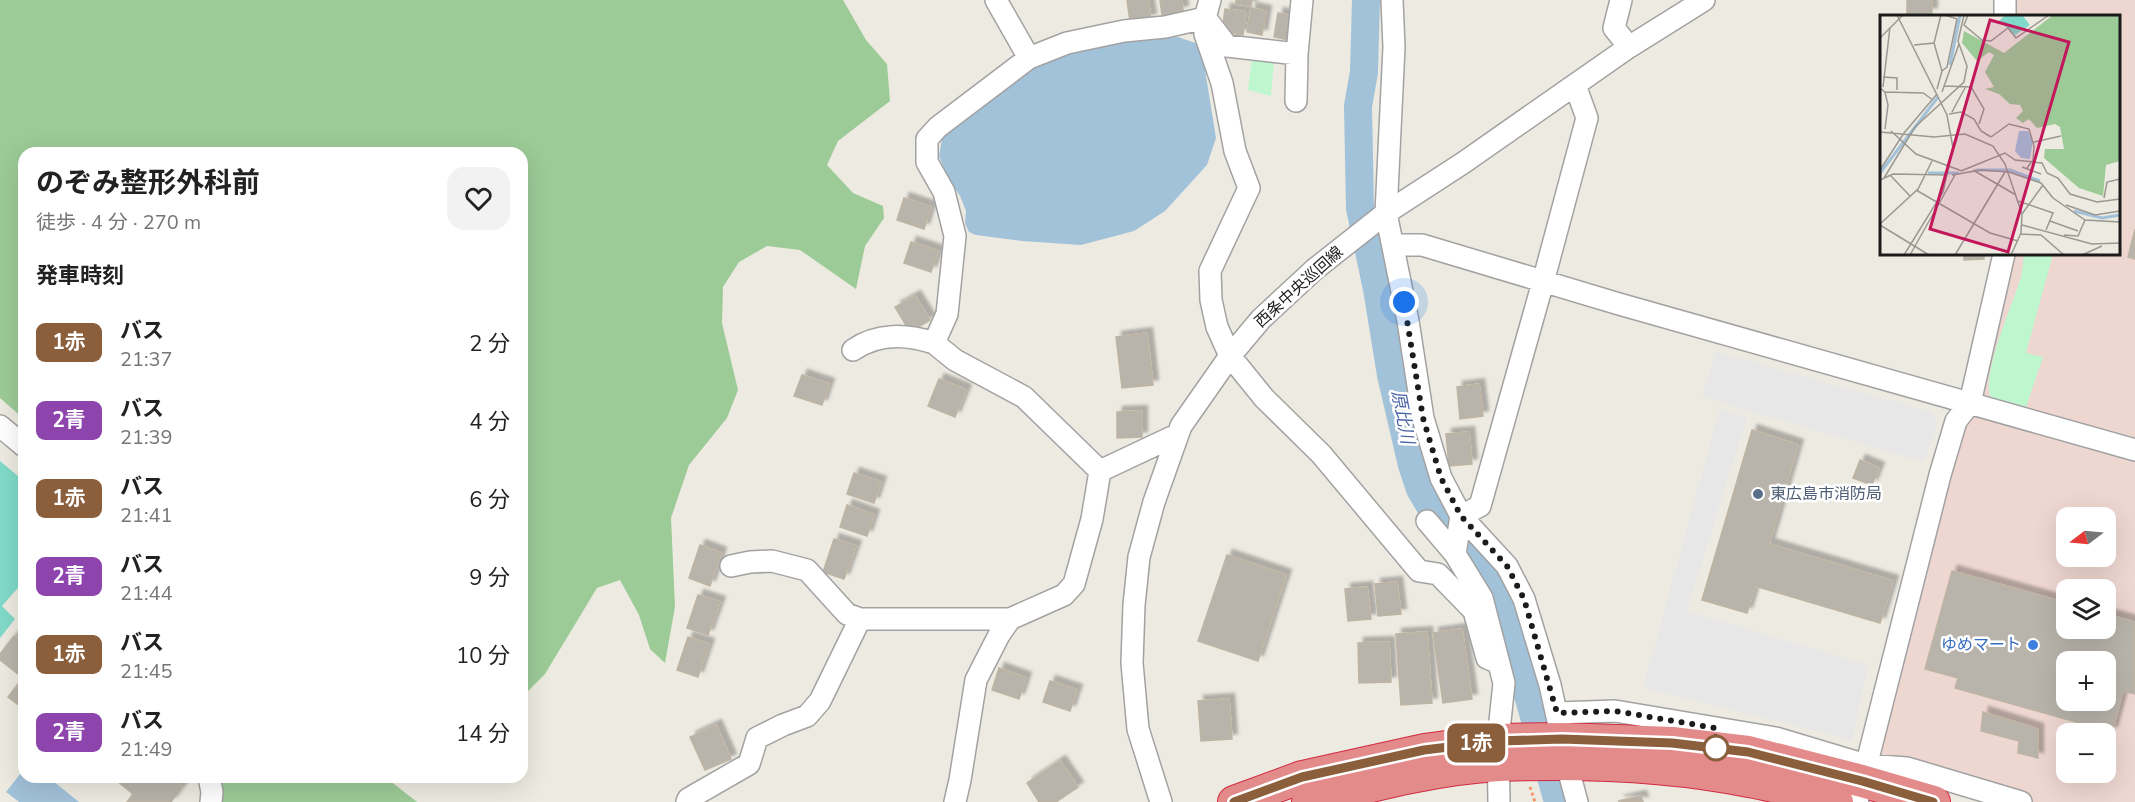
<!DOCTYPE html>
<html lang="ja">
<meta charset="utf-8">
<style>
:root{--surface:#fff;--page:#f2f2f2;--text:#222;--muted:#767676}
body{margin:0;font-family:"Nunito Sans","Noto Sans JP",sans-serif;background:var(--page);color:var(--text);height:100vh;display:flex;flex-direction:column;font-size:22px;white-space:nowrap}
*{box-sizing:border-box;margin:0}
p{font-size:20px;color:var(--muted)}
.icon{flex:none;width:33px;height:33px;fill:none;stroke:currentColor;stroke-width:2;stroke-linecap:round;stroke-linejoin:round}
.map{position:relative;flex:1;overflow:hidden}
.details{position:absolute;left:18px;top:147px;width:510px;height:636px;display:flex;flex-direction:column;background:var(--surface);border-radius:18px;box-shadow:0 6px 24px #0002}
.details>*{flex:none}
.badge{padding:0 12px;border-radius:9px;font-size:21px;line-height:39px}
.needle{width:39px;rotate:254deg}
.fabs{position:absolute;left:2056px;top:507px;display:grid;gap:12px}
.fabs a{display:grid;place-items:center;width:60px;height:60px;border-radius:12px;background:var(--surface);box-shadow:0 6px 24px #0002;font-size:30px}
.you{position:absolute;width:30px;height:30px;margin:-15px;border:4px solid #fff;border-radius:50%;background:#1a73e8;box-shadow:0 0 0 9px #1a73e833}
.map>.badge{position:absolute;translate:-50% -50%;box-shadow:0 0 0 3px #fff}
h2{padding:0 18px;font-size:22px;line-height:54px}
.round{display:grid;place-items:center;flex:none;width:63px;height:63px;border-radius:18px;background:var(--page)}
.head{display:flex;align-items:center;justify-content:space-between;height:102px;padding:0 18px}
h1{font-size:28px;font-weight:700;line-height:45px}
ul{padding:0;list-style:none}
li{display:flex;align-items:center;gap:18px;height:78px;padding:0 18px}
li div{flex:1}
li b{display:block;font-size:22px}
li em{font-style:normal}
li .badge{min-width:66px;font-weight:700;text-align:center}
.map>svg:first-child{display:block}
.commercial{fill:#eed7d0;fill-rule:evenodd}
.forest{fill:#9ccb97}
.park{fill:#bef7ce}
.pitch{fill:#81dac9}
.parking{fill:#e7e7e7}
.water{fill:#a2c2da}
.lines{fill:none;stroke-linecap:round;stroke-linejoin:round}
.river{stroke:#a2c2da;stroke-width:28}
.building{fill:#b9b4ab;stroke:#beb4a4;stroke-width:1.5;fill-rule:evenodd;filter:url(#shadow)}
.minor-casing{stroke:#a2a2a2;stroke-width:24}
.highway-casing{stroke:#d02941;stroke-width:34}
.path{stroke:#f5936a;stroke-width:3;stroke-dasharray:3 3;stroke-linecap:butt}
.minor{stroke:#fff;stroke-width:21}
.highway{stroke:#e38b8a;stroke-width:32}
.line-casing{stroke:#fff;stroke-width:14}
.line{stroke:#8b5e3c;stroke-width:9}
.walk{stroke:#1b1b1b;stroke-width:6;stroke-dasharray:0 10.8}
.service-dot{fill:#5c6f8a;stroke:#fff;stroke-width:2}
.shop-dot{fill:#3f7fe0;stroke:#fff;stroke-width:2}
.stop-dot{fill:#fff;stroke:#8b5e3c;stroke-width:3}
.labels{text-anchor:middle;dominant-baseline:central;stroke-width:5;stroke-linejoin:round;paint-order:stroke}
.street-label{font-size:16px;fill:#1b1b1b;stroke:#fff}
.service-label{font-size:16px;fill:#4e5e75;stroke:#fff;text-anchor:start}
.shop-label{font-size:16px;fill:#366cbe;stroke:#fff;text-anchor:end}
.water-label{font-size:18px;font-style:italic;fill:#4c67a7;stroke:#fff}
.inset-river{fill:none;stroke:#a2c2da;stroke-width:3}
.inset-road{fill:none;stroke:#999892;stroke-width:1.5}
.view{fill:#c2185b;fill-opacity:0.15;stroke:#c2185b;stroke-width:3}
.inset-edge{fill:none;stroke:#1b1b1b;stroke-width:3}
</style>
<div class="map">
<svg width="2135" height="802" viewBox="0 0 2135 802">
<defs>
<filter id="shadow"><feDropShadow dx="5.5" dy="-5.5" stdDeviation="1.5" flood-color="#0004"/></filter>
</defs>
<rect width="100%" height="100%" fill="#edebe1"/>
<path class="commercial" d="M 2007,0 L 2135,0 L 2135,802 L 2002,802 L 1877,766 L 1970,403 L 2004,254 L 2118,254 L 2118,16 L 2007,16 ZM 2067,518 L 2106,518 L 2106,556 L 2067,556 ZM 2067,590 L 2106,590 L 2106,628 L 2067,628 ZM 2067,662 L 2106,662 L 2106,700 L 2067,700 ZM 2067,734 L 2106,734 L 2106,772 L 2067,772 Z"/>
<path class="forest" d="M 0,0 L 843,0 L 866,40 L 887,64 L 890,101 L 838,141 L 827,165 L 853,193 L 883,206 L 884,218 L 865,246 L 856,289 L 800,250 L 767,246 L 739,262 L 723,287 L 722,323 L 738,390 L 727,418 L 689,465 L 671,518 L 675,607 L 665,663 L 650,649 L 639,615 L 620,580 L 597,588 L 545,674 L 522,697 L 522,153 L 24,153 L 24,419 L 0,398 Z
M 218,777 L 385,777 L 417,802 L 217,802 Z"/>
<path class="park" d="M 1252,59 L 1274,61 L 1271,96 L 1248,90 Z
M 2024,254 L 2053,254 L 2026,353 L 2043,357 L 2026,407 L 1991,397 C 1980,377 2014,301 2021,277 C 2023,269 2023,261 2024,254 Z"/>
<path class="pitch" d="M 0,461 L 24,481 L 24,581 L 2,606 L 15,619 L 0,638 Z"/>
<path class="parking" d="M 1716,352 L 1932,412 L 1938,422 L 1924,462 L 1702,397 Z
M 1720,408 L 1747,417 L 1687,611 L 1868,665 L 1852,740 L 1643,688 Z"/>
<path class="water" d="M 1178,37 L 1201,45 L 1216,138 L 1207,165 L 1165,211 L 1134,231 L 1081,245 L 1022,241 L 976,235 L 969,232 L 965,223 L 966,211 L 960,196 L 948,178 L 939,156 L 942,139 L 957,121 L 1027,69 L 1099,42 Z
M 24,769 L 24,777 L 48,777 L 79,802 L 19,802 L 6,792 Z"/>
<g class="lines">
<path class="river" d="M 1366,0 L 1364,72 L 1358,106 L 1360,208 L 1377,289 L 1391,375 L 1412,465 L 1420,489 L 1430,506 L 1471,550 L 1501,599 L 1558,802"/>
</g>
<path class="building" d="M 1127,0 L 1148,0 L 1151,19 L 1130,22 Z
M 1160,0 L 1182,0 L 1183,11 L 1162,15 Z
M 1236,0 L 1252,0 L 1251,6 L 1236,4 Z
M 1907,0 L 1932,0 L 1932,13 L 1907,14 Z
M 1251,8 L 1266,11 L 1262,35 L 1247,32 Z
M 1225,9 L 1246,12 L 1243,35 L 1222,32 Z
M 1278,13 L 1293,16 L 1289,40 L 1274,37 Z
M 904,198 L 931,207 L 924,229 L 897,220 Z
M 2135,229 L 2135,259 L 2128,257 Z
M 911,242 L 938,251 L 931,272 L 904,263 Z
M 1964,254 L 1984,254 L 1984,259 L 1964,260 Z
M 915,296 L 930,320 L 910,332 L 895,307 Z
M 1147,333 L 1153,385 L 1122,388 L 1116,337 Z
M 802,375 L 829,384 L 822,405 L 794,396 Z
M 939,379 L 966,390 L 955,417 L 928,406 Z
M 1479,384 L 1483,416 L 1460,419 L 1457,387 Z
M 1142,411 L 1142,437 L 1117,438 L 1117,412 Z
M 1752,430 L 1798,445 L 1769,544 L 1893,581 L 1880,623 L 1755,586 L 1747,613 L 1702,600 Z
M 1469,432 L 1472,464 L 1449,466 L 1446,434 Z
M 1860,460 L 1879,468 L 1872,485 L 1853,478 Z
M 854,473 L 881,482 L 874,503 L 847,494 Z
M 847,505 L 874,515 L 867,536 L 840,527 Z
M 834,539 L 856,546 L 844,579 L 823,572 Z
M 700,545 L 721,553 L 710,586 L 689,578 Z
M 1227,555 L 1286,575 L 1258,661 L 1198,641 Z
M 1952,571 L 2067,603 L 2067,628 L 2106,628 L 2106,614 L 2135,622 L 2135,694 L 2123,691 L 2112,732 L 1955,688 L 1958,678 L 1925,669 ZM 2067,662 L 2106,662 L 2106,700 L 2067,700 Z
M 1397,582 L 1401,614 L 1378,616 L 1375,584 Z
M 1367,587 L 1371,619 L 1348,621 L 1345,589 Z
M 698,595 L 720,602 L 708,635 L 687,628 Z
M 1462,629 L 1472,699 L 1443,703 L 1433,633 Z
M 1427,632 L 1432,703 L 1401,705 L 1396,634 Z
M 14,636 L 24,643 L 24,709 L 8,697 L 23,678 L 0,660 L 0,654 Z
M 688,637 L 709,644 L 698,677 L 677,670 Z
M 1389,642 L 1391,682 L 1359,683 L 1358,643 Z
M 999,668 L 1026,678 L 1019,699 L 992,690 Z
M 1050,681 L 1077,690 L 1070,711 L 1043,702 Z
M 1229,699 L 1232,739 L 1201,741 L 1198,701 Z
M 1983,712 L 2038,729 L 2038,758 L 2018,753 L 2019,741 L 1981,731 Z
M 716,725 L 731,759 L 705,770 L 690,737 Z
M 1060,761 L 1078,787 L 1056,802 L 1039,802 L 1027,783 Z
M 112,777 L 169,777 L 182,787 L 171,802 L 127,802 L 133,794 Z
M 1641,796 L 1643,802 L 1618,801 Z"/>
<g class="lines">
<defs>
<path id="minor" d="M 996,0 L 1029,58
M 1210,0 L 1205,18 L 1205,34 L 1222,83 L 1235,151 L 1249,188 L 1210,271 L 1211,300 L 1217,327 L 1230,356 L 1264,398 L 1321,454 L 1419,571 L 1438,574 L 1474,611 L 1487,658 L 1499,663
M 1392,0 L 1394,47 L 1386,213 L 1408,321 L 1423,418 L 1441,478 L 1461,516 L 1507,566 L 1524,599 L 1550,685 L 1562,739
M 1621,0 L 1614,28 L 1629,47
M 2005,0 L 2005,16
M 1207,20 L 1227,46 L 1297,54
M 1296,101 L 1297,54 L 1302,0
M 1394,245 L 1422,245 L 1619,304 L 2135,450
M 853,350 C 877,333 907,334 934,343
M 0,426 L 24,446
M 1100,471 L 1024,397 L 955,360 L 934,343 L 947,314 L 955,236 L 944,192 L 927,162 L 927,139 L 938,127 L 1029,58 L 1067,43 L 1124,31 L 1165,27 L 1205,18
M 1100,471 L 1170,438 L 1177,437
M 1427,521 L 1455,554 L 1482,598 L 1504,683 L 1498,740 L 1499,802
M 1455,554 L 1461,516 L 1480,506 L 1543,282 L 1587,118 L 1575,85
M 731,566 L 750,562 L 772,561 L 807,570 L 847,614 L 860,619
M 1557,713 L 1615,711 L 1776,738 L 1866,765 L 1907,768 L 2021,802
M 1567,765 L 1577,802
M 209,777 L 212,792 L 211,802
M 687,802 L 688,799 L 749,764 L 757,738 L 783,725 L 807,716 L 820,701 L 860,619 L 1010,619 L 1064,595 L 1074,584 L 1092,519 L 1100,471
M 955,802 L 960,780 L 976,680 L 999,635 L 1010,619
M 1161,802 L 1138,729 L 1132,663 L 1134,605 L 1139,557 L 1154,502 L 1181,426 L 1230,356 L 1261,319 L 1315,269 L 1386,213 L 1463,163 L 1629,47 L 1704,0
M 1857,802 L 1940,475 L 1956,421 L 1970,403 L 2004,254"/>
<path id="highway" d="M 1234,802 L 1302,777 L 1424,750 L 1498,740 L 1562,739 L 1672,743 L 1748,752 L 1862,781 L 1934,802
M 1308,802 C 1370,786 1436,768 1500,765 C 1580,762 1670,765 1749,781 C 1778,786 1808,795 1837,802"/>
</defs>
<use href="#minor" class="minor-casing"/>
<use href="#highway" class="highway-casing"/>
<path class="path" d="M 1530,787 L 1535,802"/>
<use href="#minor" class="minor"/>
<use href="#highway" class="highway"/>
</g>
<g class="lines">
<defs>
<path id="line" d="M 1234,802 L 1302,777 L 1424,750 L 1498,741 L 1562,739 L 1672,743 L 1748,752 L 1862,781 L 1933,802"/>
</defs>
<use href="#line" class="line-casing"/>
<use href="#line" class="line"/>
<path class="walk" d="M 1404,302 L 1423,418 L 1441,478 L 1461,516 L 1507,566 L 1524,599 L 1557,713 L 1615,711 L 1715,728 L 1716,748"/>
</g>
<circle class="service-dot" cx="1758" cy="494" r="6"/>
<circle class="shop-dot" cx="2033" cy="645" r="6"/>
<circle class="stop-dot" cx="1716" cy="748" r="12"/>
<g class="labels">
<g class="street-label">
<text transform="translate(1299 287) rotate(-42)">西条中央巡回線</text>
</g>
<g class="service-label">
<text x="1770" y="494">東広島市消防局</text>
</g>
<g class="shop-label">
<text x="2021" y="645">ゆめマート</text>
</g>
<g class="water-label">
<text transform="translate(1403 417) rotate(79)">原比川</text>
</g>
</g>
<g transform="translate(1880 15)">
<rect width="240" height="240" fill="#edebe1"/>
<path d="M 173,0 L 240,0 L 240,146 L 226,150 L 223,181 L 199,173 L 164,143 L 165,134 L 184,134 L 180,112 L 175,109 L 157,113 L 149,104 L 143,108 L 136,103 L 143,96 L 140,90 L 130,89 L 119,79 L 105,74 L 114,72 L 105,57 L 114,40 L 109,37 L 97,46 L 82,28 L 84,16 L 124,38 Z" fill="#9ccb97"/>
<path d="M 125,0 L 142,0 L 150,10 L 135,20 L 119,6 Z" fill="#81dac9"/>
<path d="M 139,116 L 148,116 L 153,126 L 150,144 L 141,143 L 135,136 Z" fill="#a2c2da"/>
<path class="inset-river" d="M 70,50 L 80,0M 95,155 L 130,155 L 160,166M 0,158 L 58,82M 48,158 L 79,158M 194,196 L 222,203 L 240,200"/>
<path class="inset-road" d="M 17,0 L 67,100 L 73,133 L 63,177 L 24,240M 88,0 L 84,10 L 102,25 L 111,26 L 128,13 L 136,23 L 169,0M 0,23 L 23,0M 54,28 L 62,56 L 57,74M 34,30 L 54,28 L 61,0M 62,56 L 67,52 L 77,4 L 65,0M 3,62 L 17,63 L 17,75M 64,71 L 91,72 L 104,94 L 99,109M 3,72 L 10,12M 0,73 L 5,77 L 43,78 L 53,85M 62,77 L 79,29M 72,97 L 86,71M 69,99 L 81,97 L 94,104 L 101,116 L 111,122M 5,114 L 8,90 L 5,77M 11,116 L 36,139 L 82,156M 0,117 L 54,122 L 85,119 L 113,131 L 125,149 L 142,199 L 141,218 L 131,240M 111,122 L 129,109 L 149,114 L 154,131 L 153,145 L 147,153M 154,127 L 181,121M 142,152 L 161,159M 0,155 L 24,118 L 57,79M 93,155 L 136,180M 81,156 L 125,138 L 135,145 L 162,148 L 167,158 L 178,163 L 190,179 L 217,187 L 240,184M 10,160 L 30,181M 72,160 L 101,155 L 129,157 L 161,168 L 173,183 L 205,205 L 240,207M 4,163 L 35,112 L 84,67 L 87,51 L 78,26 L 84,0M 0,165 L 13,159 L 67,160M 36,175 L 110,218 L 138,226M 224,183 L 227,167 L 240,164M 138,186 L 173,198 L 166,215M 186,190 L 215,200 L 240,196M 142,199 L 163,170M 170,206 L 198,216M 0,209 L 38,174 L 52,146M 0,210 L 49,240M 142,210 L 212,229 L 240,228M 141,219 L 161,220 L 184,240M 184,220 L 198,221 L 205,205M 30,240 L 75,160M 75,240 L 125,157M 202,240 L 222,231"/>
<path class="view" d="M 110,5 L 189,27 L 128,237 L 50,214 Z"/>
<rect width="240" height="240" class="inset-edge"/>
</g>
</svg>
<div class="fabs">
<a><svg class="needle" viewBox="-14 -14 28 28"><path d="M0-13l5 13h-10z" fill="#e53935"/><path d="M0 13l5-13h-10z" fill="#767676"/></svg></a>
<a><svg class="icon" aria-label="layers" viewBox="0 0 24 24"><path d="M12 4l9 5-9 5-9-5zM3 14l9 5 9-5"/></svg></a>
<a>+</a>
<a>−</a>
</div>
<div class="you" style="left:1404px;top:302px"></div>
<b class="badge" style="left:1476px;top:743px;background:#8b5e3c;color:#fff">1赤</b>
<section class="details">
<div class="head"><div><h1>のぞみ整形外科前</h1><p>徒歩 · 4 分 · 270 m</p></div><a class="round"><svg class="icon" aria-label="heart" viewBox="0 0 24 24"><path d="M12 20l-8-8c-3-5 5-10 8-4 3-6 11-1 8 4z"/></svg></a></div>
<h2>発車時刻</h2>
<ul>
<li><span class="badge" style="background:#8b5e3c;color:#fff">1赤</span><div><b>バス</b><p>21:37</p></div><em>2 分</em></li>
<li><span class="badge" style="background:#8e44ad;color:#fff">2青</span><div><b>バス</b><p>21:39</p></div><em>4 分</em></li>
<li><span class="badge" style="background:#8b5e3c;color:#fff">1赤</span><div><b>バス</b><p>21:41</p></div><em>6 分</em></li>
<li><span class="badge" style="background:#8e44ad;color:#fff">2青</span><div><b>バス</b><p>21:44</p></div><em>9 分</em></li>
<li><span class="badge" style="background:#8b5e3c;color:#fff">1赤</span><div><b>バス</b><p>21:45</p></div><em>10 分</em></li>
<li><span class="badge" style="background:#8e44ad;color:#fff">2青</span><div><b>バス</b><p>21:49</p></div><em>14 分</em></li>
</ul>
</section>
</div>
